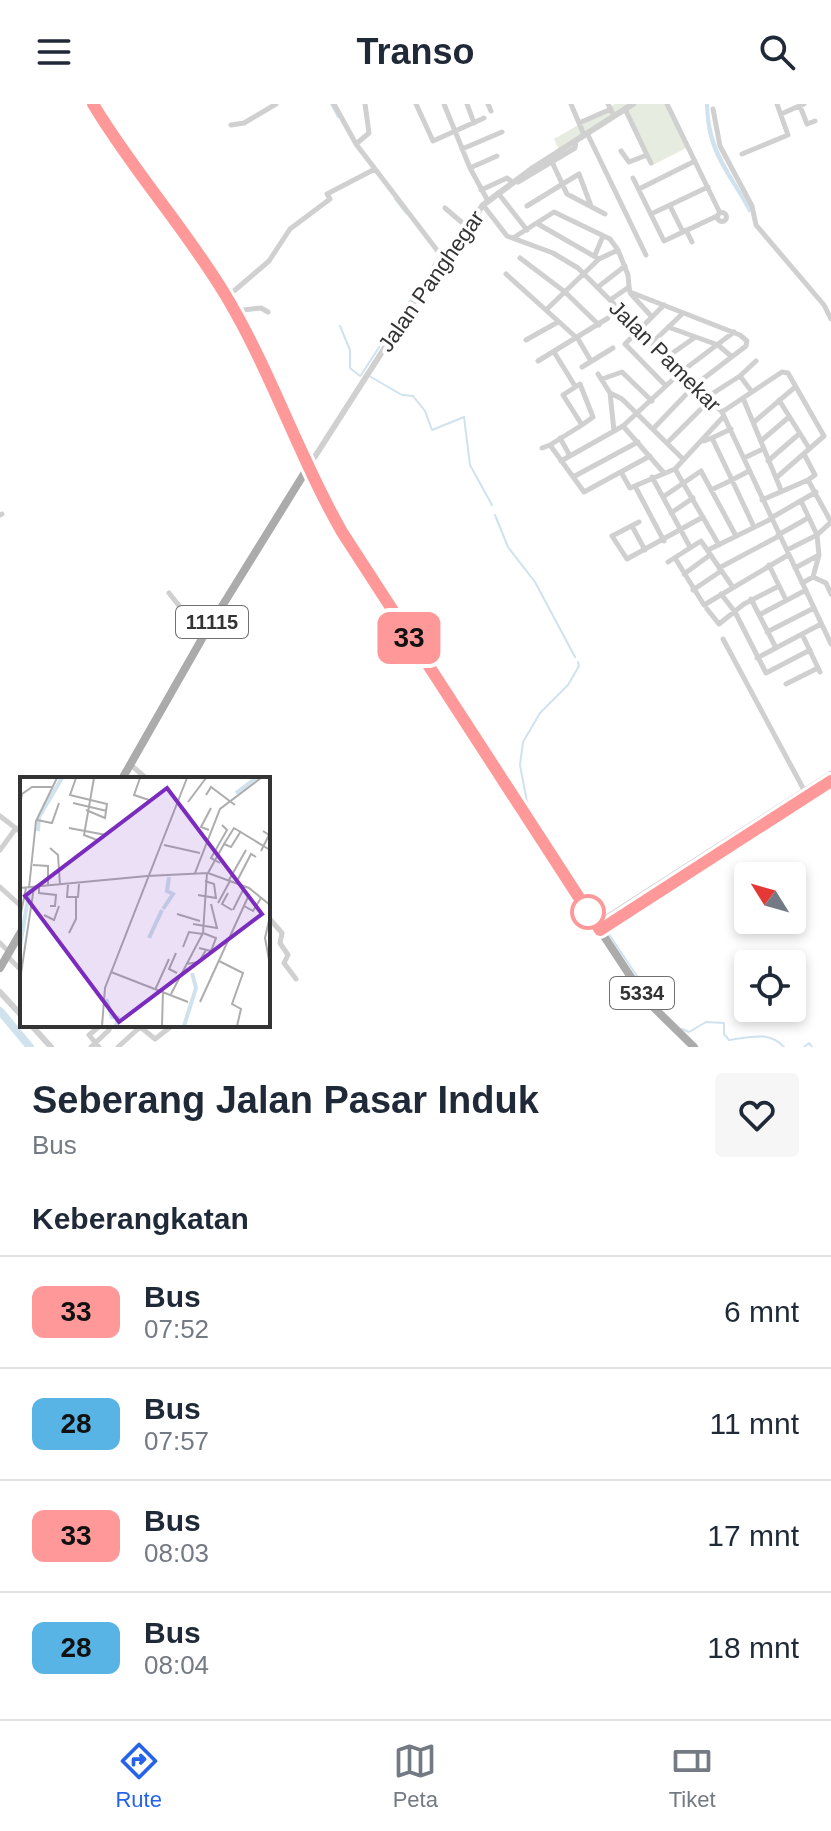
<!DOCTYPE html>
<html lang="id">
<style>
:root{--surface:#fff;--page:#f6f6f7;--text:#1f2937;--muted:#747a83;--line:#e0e1e3;--accent:#2563eb}
body{margin:0;font-family:Arial,sans-serif;background:var(--page);color:var(--text);height:100vh;display:flex;flex-direction:column;font-size:30px;white-space:nowrap}
*{box-sizing:border-box;margin:0}
p{font-size:26px;color:var(--muted)}
.icon{flex:none;width:44px;height:44px;fill:none;stroke:currentColor;stroke-width:2;stroke-linecap:round;stroke-linejoin:round}
.map{position:relative;height:943px;overflow:hidden}
.sheet{display:flex;flex-direction:column;background:var(--surface);flex:1}
.sheet>*{flex:none}
.badge{padding:0 16px;border-radius:12px;font-size:28px;line-height:52px}
.needle{width:52px;rotate:307deg}
.buttons{position:absolute;left:734px;top:758px;display:grid;gap:16px}
.buttons a{display:grid;place-items:center;width:72px;height:72px;border-radius:8px;background:var(--surface);box-shadow:0 4px 12px #0003;font-size:40px}
.map>.badge{position:absolute;translate:-50% -50%;box-shadow:0 0 0 4px #fff}
h2{padding:0 32px;font-size:30px;line-height:72px}
.round{display:grid;place-items:center;flex:none;width:84px;height:84px;border-radius:8px;background:var(--page)}
.overview{display:flex;align-items:center;justify-content:space-between;height:136px;padding:0 32px}
h1{font-size:38px;font-weight:700;line-height:60px}
ul{padding:0;list-style:none}
li{display:flex;align-items:center;gap:24px;height:112px;padding:0 32px;border-top:2px solid var(--line)}
li div{flex:1}
li b{display:block;font-size:30px}
li em{font-style:normal}
li .badge{min-width:88px;font-weight:700;text-align:center}
header{display:flex;justify-content:space-between;align-items:center;height:104px;padding:0 32px;background:var(--surface);font-size:36px;font-weight:700}
.tab-bar{display:flex;justify-content:space-around;align-items:center;height:112px;border-top:2px solid var(--line);background:var(--surface);font-size:22px;color:var(--muted)}
.tab-bar a{display:grid;justify-items:center;gap:4px}
.tab-bar .on{color:var(--accent)}
.map>svg:first-child{display:block}
.green{fill:#e6ecdf}
.water{fill:#cfe2ee}
.lines{fill:none;stroke-linecap:round;stroke-linejoin:round}
.stream{stroke:#cfe2ee;stroke-width:2}
.river{stroke:#cfe2ee;stroke-width:8}
.minor{stroke:#d0d0d0;stroke-width:5}
.tertiary{stroke:#d0d0d0;stroke-width:6}
.primary{stroke:#ababab;stroke-width:8}
.line-casing{stroke:#fff;stroke-width:18}
.line{stroke:#f99;stroke-width:12}
.stop-dot{fill:#fff;stroke:#f99;stroke-width:4}
.labels{text-anchor:middle;dominant-baseline:central;stroke-width:8;stroke-linejoin:round;paint-order:stroke}
.shield{fill:#fff;stroke:#707070;stroke-width:2}
.shield-label{font-size:20px;font-weight:bold;fill:#333}
.street-label{font-size:22px;fill:#333;stroke:#fff}
.inset-river{fill:none;stroke:#cfe2ee;stroke-width:4}
.inset-road{fill:none;stroke:#adadad;stroke-width:2}
.view{fill:#7b2cbf;fill-opacity:0.15;stroke:#7b2cbf;stroke-width:4}
.inset-edge{fill:none;stroke:#333;stroke-width:4}
</style>
<header><svg class="icon" aria-label="menu" viewBox="0 0 24 24"><path d="M4 6h16M4 12h16M4 18h16"/></svg>Transo<svg class="icon" aria-label="search" viewBox="0 0 24 24"><circle cx="10" cy="10" r="6"/><path d="M15 15l6 6"/></svg></header>
<div class="map">
<svg width="831" height="943" viewBox="0 0 831 943">
<rect width="100%" height="100%" fill="#fff"/>
<path class="green" d="M 615,0 L 668,0 L 688,43 L 651,62 L 626,5 L 560,48 L 554,35 Z"/>
<path class="water" d="M 705,0 L 709,0 C 710,46 731,67 752,106 L 749,109 C 726,66 706,51 705,0 Z"/>
<g class="lines">
<path class="stream" d="M 331,0 L 338,13
M 395,95 L 406,109
M 423,178 L 439,152
M 409,198 L 419,184
M 340,222 L 350,246 L 350,264 L 360,272
M 361,271 L 404,205
M 371,273 L 402,291 L 413,292 L 425,307 L 432,326 L 464,313 L 470,361 L 492,401
M 495,411 L 508,443 L 535,478 L 575,553
M 578,558 L 579,562 L 568,581 L 540,609 L 523,638 L 520,661 L 527,698 L 566,766 L 657,902
M 682,925 L 689,928 L 706,918 L 724,919 L 724,930 L 729,936 C 749,934 768,926 784,943
M 804,943 L 809,939 L 812,943"/>
<path class="river" d="M 0,907 L 30,943"/>
<path class="minor" d="M 334,0 L 356,40 L 443,154
M 416,0 L 433,37 L 484,14
M 444,0 L 470,64 L 488,97
M 467,0 L 474,19
M 488,0 L 491,7
M 571,0 L 584,31
M 608,0 L 614,12
M 667,0 L 720,109
M 800,2 L 807,20 L 815,17
M 713,5 L 720,42 L 752,102 L 756,121 L 824,201 L 831,215
M 781,10 L 804,0
M 579,19 L 611,5
M 231,21 L 244,19 L 276,0
M 587,29 L 646,151
M 356,40 L 369,29 L 365,0
M 462,45 L 502,28
M 621,47 L 629,58 L 647,51 L 625,5
M 742,50 L 788,31 L 777,0
M 647,51 L 651,59
M 552,58 L 567,90 L 605,110
M 470,64 L 497,52
M 633,74 L 664,137 L 717,112
M 518,78 L 575,44 L 576,36
M 639,85 L 695,57
M 481,86 L 507,74 L 512,78
M 498,89 L 527,126
M 483,101 L 507,132 L 553,149 L 578,164 L 722,308 L 831,540
M 527,102 L 579,70 L 591,102
M 670,102 L 683,128
M 445,104 L 466,122
M717.5 113a4.5 4.5 0 1 1 9 0a4.5 4.5 0 1 1-9 0Z
M 651,110 L 708,83
M 538,120 L 599,155
M 686,126 L 692,138
M 513,134 L 554,108 L 610,135 L 618,146 L 599,155 L 546,206
M 618,146 L 628,171 L 629,183
M 595,151 L 603,132
M 520,154 L 565,188 L 599,221
M 506,170 L 578,235 L 591,257
M 598,183 L 625,162
M 629,183 L 630,188 L 740,231 L 747,237 L 746,242 L 695,281 L 653,325
M 631,190 L 652,213
M 227,193 L 269,157 L 290,125 L 330,95 L 327,90 L 375,65
M 610,196 L 629,183
M 664,201 L 625,240 L 666,282
M 235,207 L 261,204 L 268,208
M 668,223 L 718,241 L 731,252
M 526,236 L 558,218
M 652,239 L 682,210
M 554,248 L 575,282
M 667,253 L 694,234
M 538,257 L 608,214
M 582,263 L 613,244
M 598,270 L 610,289 L 614,327
M 740,272 L 756,257
M 602,275 L 622,268 L 652,297
M 610,289 L 622,295 L 683,355
M 707,293 L 740,272 L 752,288
M 743,294 L 781,386
M 779,296 L 809,344
M 722,308 L 782,268 L 788,269 L 824,332 L 776,374
M 754,318 L 794,284
M 582,321 L 593,313 L 580,280 L 563,291 L 582,321 L 550,341 L 584,388 L 650,352
M 623,322 L 664,369
M 560,334 L 570,352
M 712,334 L 731,325
M 762,336 L 789,313
M 704,337 L 712,334 L 732,376 L 749,367
M 667,339 L 710,296
M 542,344 L 550,341
M 804,350 L 815,371 L 808,376
M 744,354 L 763,345
M 561,357 L 623,322 L 681,268 L 734,228
M 768,357 L 799,330
M 621,368 L 630,384 L 675,365
M 573,373 L 638,338
M 652,373 L 690,443
M 635,382 L 664,437
M 711,386 L 732,376 L 754,423
M 663,393 L 701,367 L 736,432
M 762,396 L 808,376
M 671,409 L 693,394
M 0,411 L 2,410
M 771,414 L 816,388
M 639,418 L 612,432 L 627,455 L 703,413
M 632,422 L 645,446
M 778,431 L 808,414
M 719,441 L 675,365 L 724,312
M 708,446 L 771,415
M 787,446 L 817,431 L 801,397
M 675,454 L 704,501
M 668,458 L 701,437 L 732,482
M 769,461 L 786,496
M 719,464 L 779,432
M 795,464 L 819,451
M 684,470 L 710,451
M 813,473 L 826,479 L 831,490
M 802,479 L 813,473 L 819,451 L 817,431 L 831,418 L 808,376
M 693,486 L 721,467
M 169,489 L 203,532
M 721,490 L 735,508 L 766,569 L 810,546
M 751,495 L 776,544
M 704,501 L 788,451
M 707,505 L 719,520 L 744,500 L 779,482
M 759,511 L 806,486
M 767,528 L 814,504
M 802,530 L 820,568
M 723,535 L 804,686
M 757,554 L 821,520
M 786,580 L 818,564
M 131,661 L 147,675
M 0,712 L 22,729
M 0,746 L 16,724
M 0,783 L 22,803
M 268,813 L 282,829 L 280,839 L 288,851 L 284,859 L 296,875
M 597,819 L 831,669
M 600,826 L 831,677
M 0,839 L 9,848
M 8,853 L 22,867
M 138,921 L 155,935 L 173,921
M 91,943 L 109,926
M 99,943 L 89,931 L 101,921
M 118,943 L 140,923"/>
<path class="tertiary" d="M 307,365 L 423,184 L 483,101 L 533,64 L 633,0
M 0,888 L 22,912
M 31,921 L 51,943"/>
<path class="primary" d="M 93,0 L 121,45 L 227,193 L 316,382 L 427,563 L 646,896 L 694,943
M 122,675 L 203,533 L 307,365
M 0,864 L 22,826"/>
</g>
<g class="lines">
<defs>
<path id="line" d="M 93,0 C 133,67 186,125 226,192 C 271,267 298,351 342,428 L 600,826 L 831,677"/>
</defs>
<use href="#line" class="line-casing"/>
<use href="#line" class="line"/>
</g>
<circle class="stop-dot" cx="588" cy="808" r="16"/>
<g class="labels">
<g class="shield">
<rect x="176" y="502" width="72" height="32" rx="6"/>
<rect x="610" y="873" width="64" height="32" rx="6"/>
</g>
<g class="shield-label">
<text x="212" y="518">11115</text>
<text x="642" y="889">5334</text>
</g>
<g class="street-label">
<text transform="translate(431 177) rotate(-55)">Jalan Panghegar</text>
<text transform="translate(665 252) rotate(45)">Jalan Pamekar</text>
</g>
</g>
<g transform="translate(20 673)">
<rect width="250" height="250" fill="#fff"/>
<path class="inset-river" d="M 216,16 L 236,1M 18,54 L 19,40 L 42,1M 143,132 L 153,117 L 147,114 L 149,100M 129,161 L 142,133M 0,169 L 10,110M 86,222 L 92,240 L 98,241 L 96,249M 164,249 L 176,211 L 172,196"/>
<path class="inset-road" d="M 56,1 L 50,18 L 87,27 L 85,41 L 66,33M 74,1 L 64,58 L 77,63M 120,1 L 114,18 L 129,23M 186,18 L 191,10 L 215,28M 168,25 L 186,1M 53,26 L 87,34M 0,28 L 2,17 L 12,10 L 33,10M 17,43 L 32,46 L 39,26M 49,51 L 86,58M 189,53 L 181,50 L 191,31M 204,67 L 214,51 L 250,73M 204,67 L 211,70 L 221,54M 144,68 L 180,76M 30,71 L 38,78 L 40,108M 241,74 L 249,58 L 243,54M 200,86 L 191,81 L 207,53 L 202,48M 13,88 L 28,89 L 28,109M 175,96 L 200,32 L 241,1M 188,96 L 204,67M 127,99 L 188,96 L 229,111 L 250,128M 209,103 L 226,73M 216,106 L 231,77 L 236,80M 48,108 L 47,120 L 58,120 L 59,107M 19,110 L 19,116 L 36,118 L 35,129 L 30,129M 0,111 L 127,99M 9,111 L 16,44 L 37,1M 208,116 L 202,127 L 212,133M 178,118 L 196,121 L 194,107 L 185,104M 198,126 L 210,104M 224,129 L 233,134 L 241,121M 213,133 L 225,109M 157,137 L 180,144M 24,138 L 34,143 L 39,129M 250,139 L 245,161 L 250,188M 0,141 L 6,111M 173,147 L 197,151 L 191,127M 49,156 L 56,142 L 56,120M 163,170 L 169,155 L 183,157M 179,171 L 191,174 L 196,161 L 183,156M 156,176 L 149,192 L 157,196M 199,184 L 223,196 L 212,227 L 221,232 L 217,249M 166,187 L 179,185 L 186,173M 91,195 L 168,225M 0,203 L 14,110M 135,213 L 149,182M 151,217 L 183,156 L 187,96M 180,225 L 228,120M 82,249 L 85,211 L 167,1M 142,249 L 143,214"/>
<path class="view" d="M 147,11 L 242,137 L 99,245 L 5,119 Z"/>
<rect width="250" height="250" class="inset-edge"/>
</g>
</svg>
<div class="buttons">
<a><svg class="needle" viewBox="-14 -14 28 28"><path d="M0-13l5 13h-10z" fill="#e53935"/><path d="M0 13l5-13h-10z" fill="#747a83"/></svg></a>
<a><svg class="icon" aria-label="locate" viewBox="0 0 24 24"><circle cx="12" cy="12" r="6"/><path d="M12 2v4M12 18v4M2 12h4M18 12h4"/></svg></a>
</div>
<b class="badge" style="left:409px;top:534px;background:#f99;color:#111">33</b>
</div>
<section class="sheet">
<div class="overview"><div><h1>Seberang Jalan Pasar Induk</h1><p>Bus</p></div><a class="round"><svg class="icon" aria-label="heart" viewBox="0 0 24 24"><path d="M12 20l-8-8c-3-5 5-10 8-4 3-6 11-1 8 4z"/></svg></a></div>
<h2>Keberangkatan</h2>
<ul>
<li><span class="badge" style="background:#f99;color:#111">33</span><div><b>Bus</b><p>07:52</p></div><em>6 mnt</em></li>
<li><span class="badge" style="background:#58b4e5;color:#111">28</span><div><b>Bus</b><p>07:57</p></div><em>11 mnt</em></li>
<li><span class="badge" style="background:#f99;color:#111">33</span><div><b>Bus</b><p>08:03</p></div><em>17 mnt</em></li>
<li><span class="badge" style="background:#58b4e5;color:#111">28</span><div><b>Bus</b><p>08:04</p></div><em>18 mnt</em></li>
</ul>
</section>
<nav class="tab-bar">
<a class="on"><svg class="icon" aria-label="directions" viewBox="0 0 24 24"><path d="M12 3l9 9-9 9-9-9zM9 14v-3h6M13 9l2 2-2 2"/></svg>Rute</a>
<a><svg class="icon" aria-label="map" viewBox="0 0 24 24"><path d="M3 6l6-2 6 2 6-2v14l-6 2-6-2-6 2zM9 4v14M15 6v14"/></svg>Peta</a>
<a><svg class="icon" aria-label="tickets" viewBox="0 0 24 24"><path d="M3 7h18v10H3zM15 7v10"/></svg>Tiket</a>
</nav>
